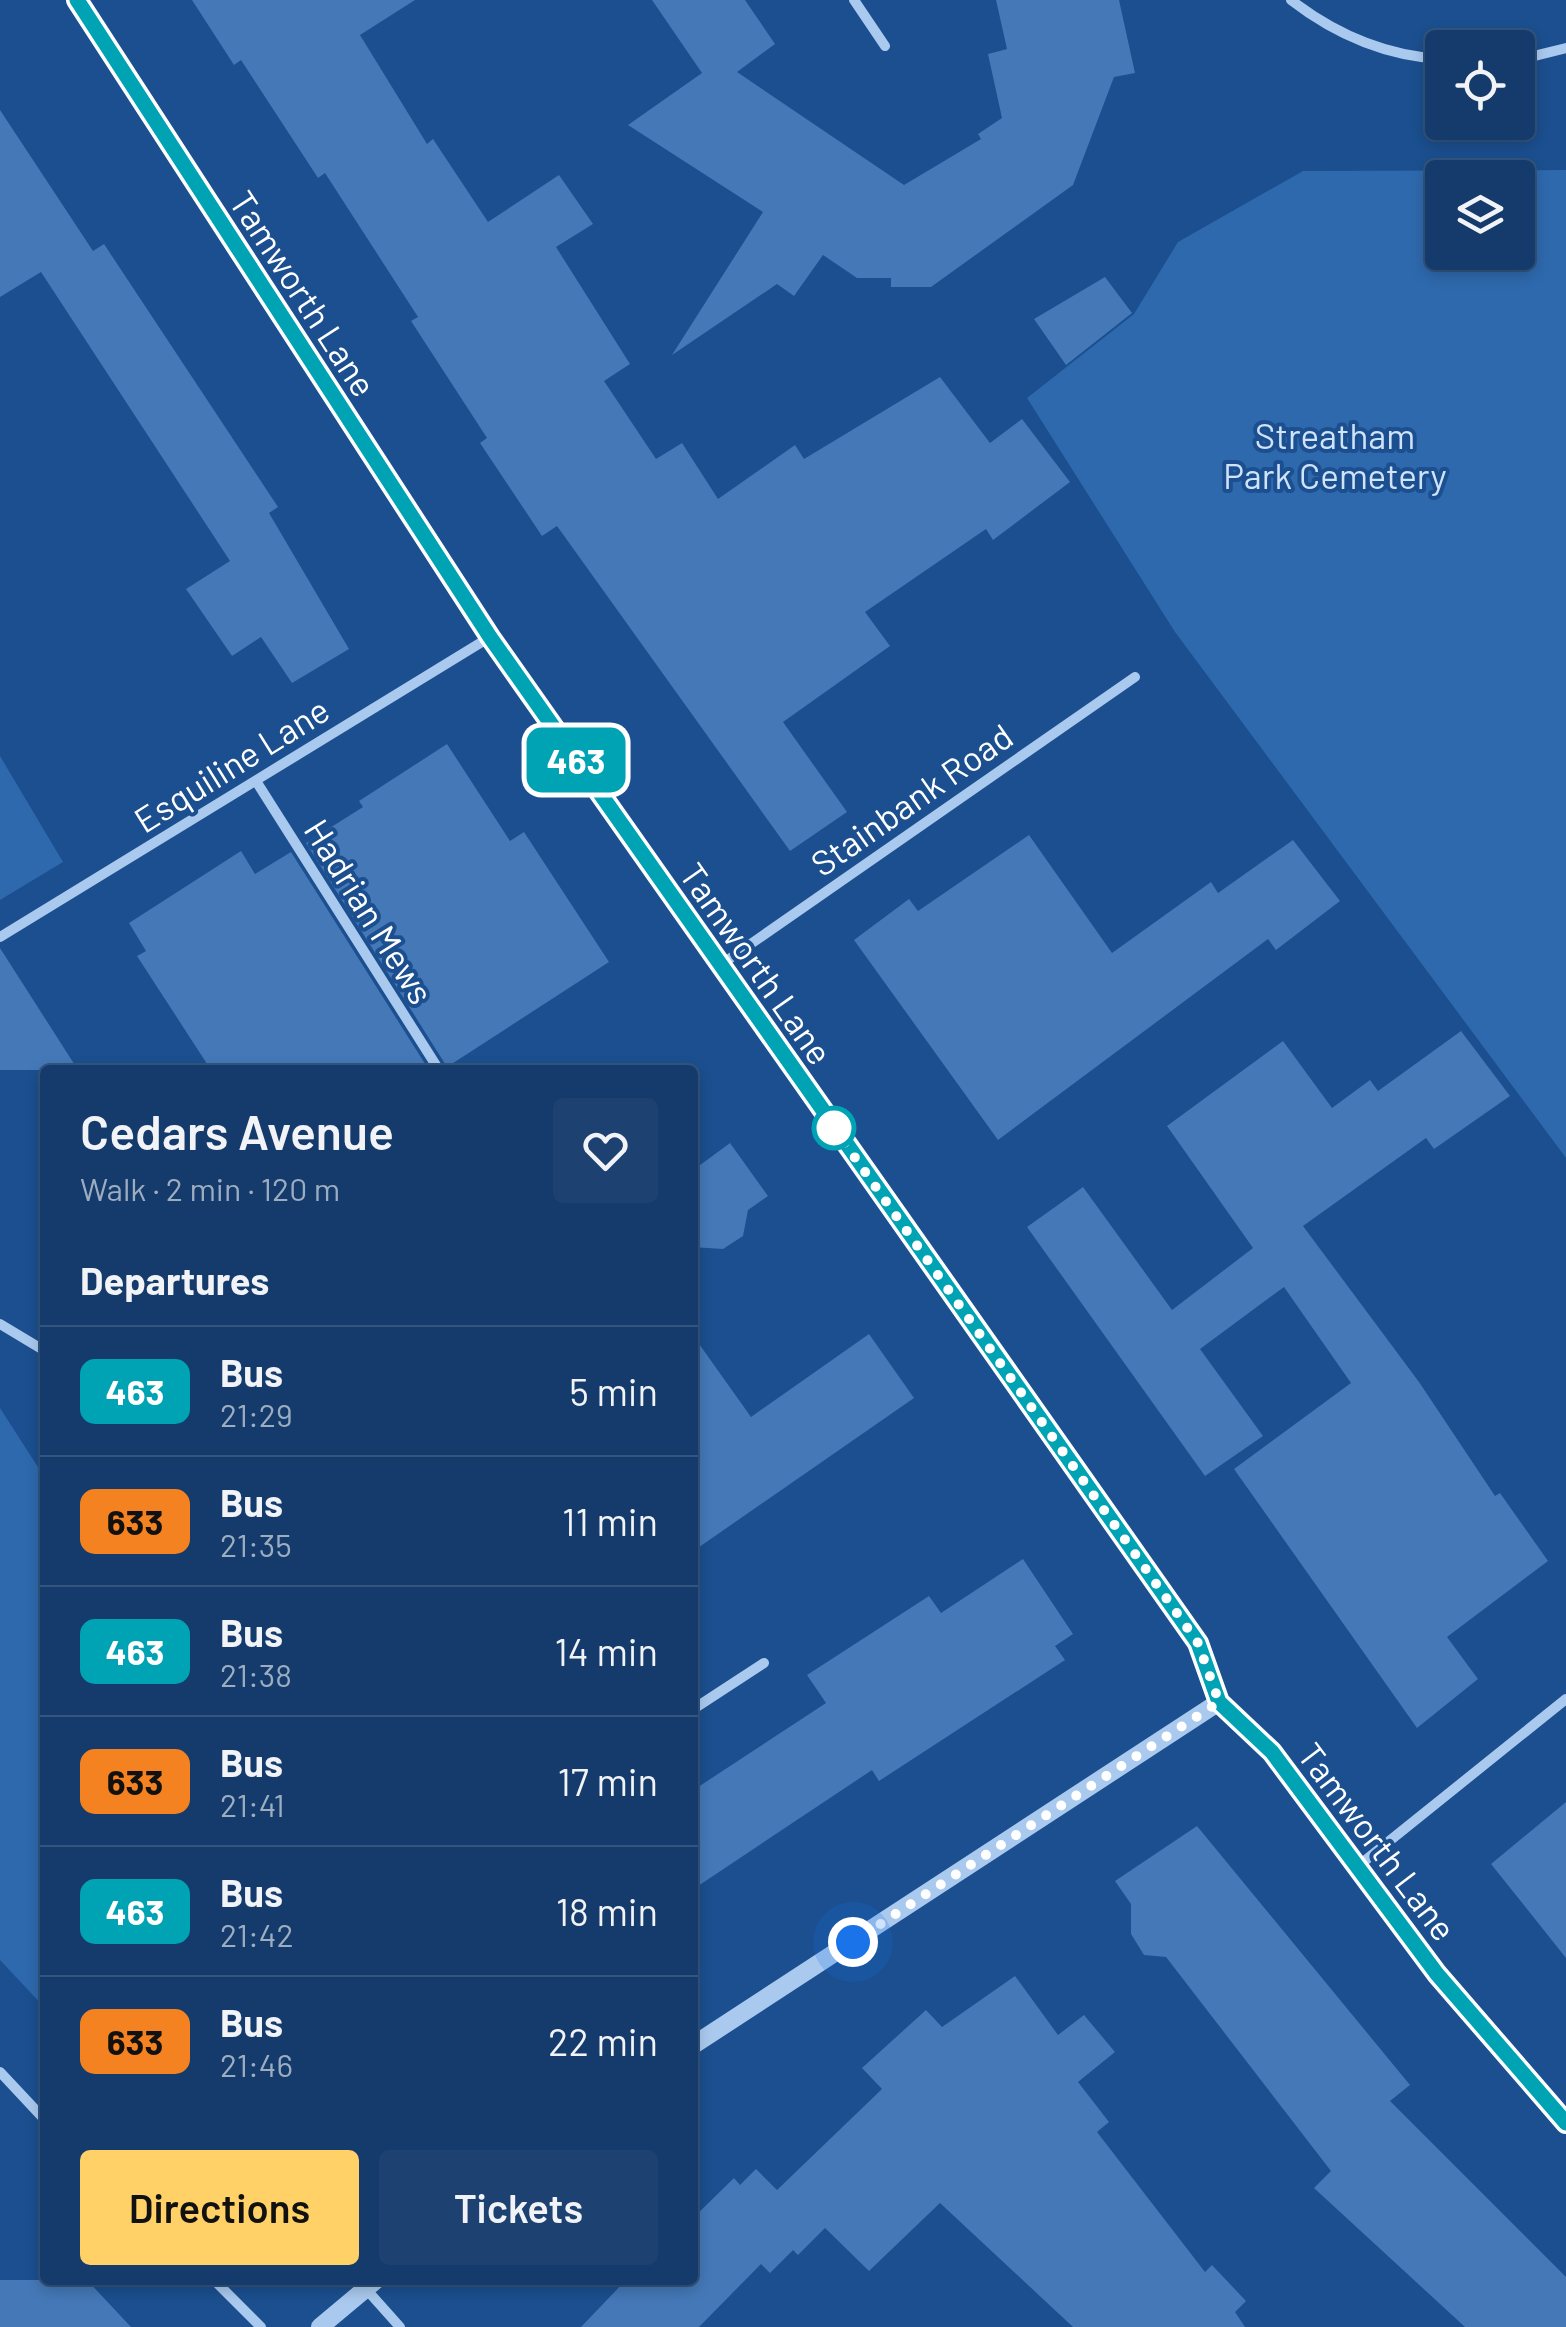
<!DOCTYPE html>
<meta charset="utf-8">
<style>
:root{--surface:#143b6b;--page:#1d4271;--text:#f1f3f6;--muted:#9dadc1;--line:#33557e;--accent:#ffd166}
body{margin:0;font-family:Barlow,sans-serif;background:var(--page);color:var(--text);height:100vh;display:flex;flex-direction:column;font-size:38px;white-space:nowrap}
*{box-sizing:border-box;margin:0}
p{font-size:32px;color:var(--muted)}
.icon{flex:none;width:55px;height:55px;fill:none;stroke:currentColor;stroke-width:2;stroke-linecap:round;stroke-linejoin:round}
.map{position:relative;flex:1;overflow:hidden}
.drawer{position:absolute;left:40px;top:1065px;width:658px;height:1220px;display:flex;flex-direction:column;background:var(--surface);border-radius:10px;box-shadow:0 5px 15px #0003,0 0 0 2px var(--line)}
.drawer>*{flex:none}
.badge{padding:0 20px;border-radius:15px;font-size:35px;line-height:65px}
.controls{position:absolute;left:1425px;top:30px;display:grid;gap:20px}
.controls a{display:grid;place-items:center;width:110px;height:110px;border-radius:10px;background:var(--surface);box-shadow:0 5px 15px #0003,0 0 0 2px var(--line);font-size:50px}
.you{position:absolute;width:50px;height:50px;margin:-25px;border:8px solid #fff;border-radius:50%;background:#1a73e8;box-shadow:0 0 0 15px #1a73e833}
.map>.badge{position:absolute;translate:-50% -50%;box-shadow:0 0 0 5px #fff}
h2{padding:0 40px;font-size:38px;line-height:90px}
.round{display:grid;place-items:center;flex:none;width:105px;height:105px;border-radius:10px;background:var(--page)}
.summary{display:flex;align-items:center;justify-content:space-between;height:170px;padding:0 40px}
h1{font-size:48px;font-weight:600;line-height:75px}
.cta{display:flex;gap:20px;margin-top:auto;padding:20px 40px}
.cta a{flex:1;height:115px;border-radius:10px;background:var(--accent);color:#111;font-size:40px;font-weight:600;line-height:115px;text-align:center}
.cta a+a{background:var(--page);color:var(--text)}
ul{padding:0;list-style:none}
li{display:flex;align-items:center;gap:30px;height:130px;padding:0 40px;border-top:2px solid var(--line)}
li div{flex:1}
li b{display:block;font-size:38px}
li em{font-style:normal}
li .badge{min-width:110px;font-weight:700;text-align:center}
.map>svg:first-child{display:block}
.green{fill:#2e69ad;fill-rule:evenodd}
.building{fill:#4478b7}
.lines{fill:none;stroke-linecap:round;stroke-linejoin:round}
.minor{stroke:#a9c9ee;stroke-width:10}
.tertiary{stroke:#a9c9ee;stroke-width:18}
.line-casing{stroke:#fff;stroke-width:22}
.line{stroke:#00a3b4;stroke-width:15}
.walk{stroke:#fff;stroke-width:10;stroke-dasharray:0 18}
.stop-dot{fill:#fff;stroke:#00a3b4;stroke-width:5}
.labels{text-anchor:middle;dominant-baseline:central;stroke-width:8;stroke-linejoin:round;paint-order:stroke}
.street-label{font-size:35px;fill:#fff;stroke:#1b4f8f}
.park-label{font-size:35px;fill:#cfe3fa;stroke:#1b4f8f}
</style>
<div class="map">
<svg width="1566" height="2327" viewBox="0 0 1566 2327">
<rect width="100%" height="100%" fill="#1b4f8f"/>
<path class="green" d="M 1566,170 L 1566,1158 L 1175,632 L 1027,398 L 1134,314 L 1178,242 L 1303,171 ZM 1442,178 L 1518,178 L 1518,252 L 1442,252 Z
M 0,756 L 63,862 L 0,900 Z
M 0,1408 L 45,1478 L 45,2008 L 0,1960 Z"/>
<path class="building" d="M 192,0 L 415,0 L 360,35 L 427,144 L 433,139 L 488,222 L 559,175 L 593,224 L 556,247 L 630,364 L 604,381 L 656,459 L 682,443 L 718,499 L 795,445 L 804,459 L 940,377 L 990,443 L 1022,419 L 1070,482 L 993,540 L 986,529 L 865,612 L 890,646 L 783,722 L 847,812 L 790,851 L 557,526 L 542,536 L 480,443 L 487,438 L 411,321 L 418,317 L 325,173 L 318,178 L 241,60 L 234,65 Z
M 652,0 L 745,0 L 775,44 L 737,72 L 904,185 L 981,139 L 978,134 L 1002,118 L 988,54 L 1007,49 L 996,0 L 1119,0 L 1135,73 L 1114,77 L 1073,185 L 931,287 L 891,287 L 891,278 L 857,278 L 823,255 L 794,296 L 777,284 L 672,355 L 763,212 L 628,125 L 702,73 Z
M 0,110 L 93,251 L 104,244 L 278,507 L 269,513 L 349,649 L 292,683 L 261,637 L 232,656 L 186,589 L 230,561 L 41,272 L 0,297 Z
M 1105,277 L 1132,313 L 1066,365 L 1034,319 Z
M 447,744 L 510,841 L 524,832 L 609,962 L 447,1067 L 306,843 L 363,807 L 359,801 Z
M 1029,835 L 1112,953 L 1211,882 L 1218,893 L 1293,840 L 1340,901 L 1276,950 L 1268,939 L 998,1140 L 854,940 L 909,899 L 918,911 Z
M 241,851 L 255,874 L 291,852 L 429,1070 L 211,1070 L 137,956 L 146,951 L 129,923 Z
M 0,948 L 78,1070 L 0,1070 Z
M 1461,1031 L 1510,1096 L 1434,1149 L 1426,1138 L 1303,1226 L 1419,1382 L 1495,1496 L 1500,1493 L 1548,1561 L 1447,1637 L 1478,1679 L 1417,1728 L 1234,1469 L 1351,1383 L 1284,1287 L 1200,1349 L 1263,1436 L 1205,1476 L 1027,1227 L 1083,1187 L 1172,1310 L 1253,1248 L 1167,1126 L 1283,1041 L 1332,1108 L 1370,1080 L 1378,1091 Z
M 730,1143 L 768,1196 L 748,1210 L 743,1236 L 723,1249 L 692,1247 L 692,1171 Z
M 692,1334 L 751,1417 L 869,1334 L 914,1398 L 692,1552 Z
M 1023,1559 L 1073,1634 L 1055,1646 L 1065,1660 L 879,1781 L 872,1770 L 692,1890 L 692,1791 L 826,1703 L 807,1675 L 929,1596 L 941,1613 Z
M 1566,1802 L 1566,1958 L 1491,1864 Z
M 1197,1826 L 1410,2085 L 1390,2101 L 1566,2277 L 1566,2327 L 1465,2327 L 1314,2188 L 1331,2171 L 1166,1957 L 1144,1955 L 1131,1934 L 1131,1904 L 1115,1881 Z
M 1015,1976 L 1058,2035 L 1084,2015 L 1115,2052 L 1078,2082 L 1109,2122 L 1097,2132 L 1205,2272 L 1212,2265 L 1246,2301 L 1235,2312 L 1245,2327 L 1073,2327 L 940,2203 L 869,2271 L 825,2228 L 798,2255 L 793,2250 L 770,2273 L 761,2264 L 699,2327 L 581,2327 L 626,2280 L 692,2280 L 692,2219 L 734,2178 L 740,2185 L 756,2169 L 777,2190 L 882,2089 L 862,2068 L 926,2010 L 942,2027 Z
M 0,2280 L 87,2280 L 131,2327 L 0,2327 Z"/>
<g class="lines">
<path class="minor" d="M 854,0 L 885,46
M 1291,0 C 1335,34 1387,56 1442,59
M 1518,60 L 1566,48
M 256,781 L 439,1070
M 0,937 L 490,637
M 719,966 L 1135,677
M 0,1324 L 45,1351
M 692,1710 L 764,1663
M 1357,1867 L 1566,1699
M 0,2072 L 45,2120
M 214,2280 L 261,2327
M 366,2289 L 400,2327"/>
<path class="tertiary" d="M 77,0 L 490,637 L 1198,1643 L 1219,1702 L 1271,1752 L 1437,1974 L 1566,2123
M 692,2046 L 1219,1702
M 320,2327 L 376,2280"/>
</g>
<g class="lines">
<defs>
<path id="line" d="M 77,0 L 490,637 L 1198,1643 L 1219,1702 L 1272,1752 L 1437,1974 L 1566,2123"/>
</defs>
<use href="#line" class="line-casing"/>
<use href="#line" class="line"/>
<path class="walk" d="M 834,1128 L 1198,1643 L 1219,1702 L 853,1942"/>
</g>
<circle class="stop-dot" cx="834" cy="1128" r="20"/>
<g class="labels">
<g class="street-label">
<text transform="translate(304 293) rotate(57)">Tamworth Lane</text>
<text transform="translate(231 764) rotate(-32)">Esquiline Lane</text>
<text transform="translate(911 799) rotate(-35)">Stainbank Road</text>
<text transform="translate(370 911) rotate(58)">Hadrian Mews</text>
<text transform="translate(757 963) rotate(55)">Tamworth Lane</text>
<text transform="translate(1378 1841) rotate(53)">Tamworth Lane</text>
</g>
<g class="park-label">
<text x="1335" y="435">Streatham<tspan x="1335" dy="40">Park Cemetery</tspan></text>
</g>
</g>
</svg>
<div class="controls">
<a><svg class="icon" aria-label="locate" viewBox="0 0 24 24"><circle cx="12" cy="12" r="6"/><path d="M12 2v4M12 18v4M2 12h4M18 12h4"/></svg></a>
<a><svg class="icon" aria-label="layers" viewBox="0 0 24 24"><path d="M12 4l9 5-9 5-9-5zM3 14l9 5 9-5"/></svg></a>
</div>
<div class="you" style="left:853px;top:1942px"></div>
<b class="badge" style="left:576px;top:760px;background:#00a3b4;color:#fff">463</b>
<section class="drawer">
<div class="summary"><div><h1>Cedars Avenue</h1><p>Walk · 2 min · 120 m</p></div><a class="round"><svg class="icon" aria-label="heart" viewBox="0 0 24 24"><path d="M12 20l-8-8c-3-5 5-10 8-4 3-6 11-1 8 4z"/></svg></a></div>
<h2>Departures</h2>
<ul>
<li><span class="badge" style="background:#00a3b4;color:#fff">463</span><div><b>Bus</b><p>21:29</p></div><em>5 min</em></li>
<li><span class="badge" style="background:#f58220;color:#111">633</span><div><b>Bus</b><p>21:35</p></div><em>11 min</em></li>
<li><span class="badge" style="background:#00a3b4;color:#fff">463</span><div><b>Bus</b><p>21:38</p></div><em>14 min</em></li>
<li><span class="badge" style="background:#f58220;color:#111">633</span><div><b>Bus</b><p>21:41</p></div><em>17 min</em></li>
<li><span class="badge" style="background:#00a3b4;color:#fff">463</span><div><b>Bus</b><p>21:42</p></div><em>18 min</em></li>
<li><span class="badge" style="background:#f58220;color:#111">633</span><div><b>Bus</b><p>21:46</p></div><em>22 min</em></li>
</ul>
<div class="cta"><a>Directions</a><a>Tickets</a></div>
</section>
</div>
